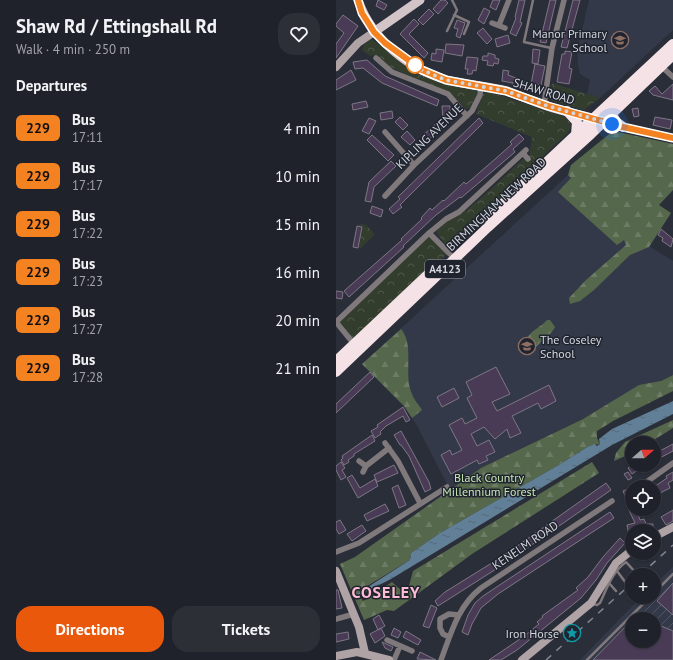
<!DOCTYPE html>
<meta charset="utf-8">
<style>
:root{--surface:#20222b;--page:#2d2f37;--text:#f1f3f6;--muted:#a2a4a9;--line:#3d3f47;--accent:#ea580c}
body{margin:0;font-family:"PT Sans",sans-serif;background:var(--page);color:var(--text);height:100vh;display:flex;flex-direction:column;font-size:15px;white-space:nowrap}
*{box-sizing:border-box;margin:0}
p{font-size:13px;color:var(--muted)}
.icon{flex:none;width:22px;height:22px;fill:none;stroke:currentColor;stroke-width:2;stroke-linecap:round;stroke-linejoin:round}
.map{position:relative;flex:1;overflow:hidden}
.panel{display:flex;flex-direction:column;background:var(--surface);width:336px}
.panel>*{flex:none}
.badge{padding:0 8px;border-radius:6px;font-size:14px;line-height:26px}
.needle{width:26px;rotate:69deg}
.buttons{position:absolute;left:289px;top:436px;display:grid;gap:8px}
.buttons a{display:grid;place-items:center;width:36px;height:36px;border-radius:50%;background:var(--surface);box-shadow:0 1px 3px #0004,0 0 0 1px var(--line);font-size:20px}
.you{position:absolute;width:20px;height:20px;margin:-10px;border:3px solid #fff;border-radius:50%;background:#1a73e8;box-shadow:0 0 0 6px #1a73e833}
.map>.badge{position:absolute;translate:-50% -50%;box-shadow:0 0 0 2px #fff}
h2{padding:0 16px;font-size:15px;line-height:36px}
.round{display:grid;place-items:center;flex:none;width:42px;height:42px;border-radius:16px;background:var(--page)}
.headline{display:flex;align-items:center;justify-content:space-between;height:68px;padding:0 16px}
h1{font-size:19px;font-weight:700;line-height:30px}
.primary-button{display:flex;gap:8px;margin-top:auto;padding:8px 16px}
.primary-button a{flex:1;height:46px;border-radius:16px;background:var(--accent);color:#fff;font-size:16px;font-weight:700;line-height:46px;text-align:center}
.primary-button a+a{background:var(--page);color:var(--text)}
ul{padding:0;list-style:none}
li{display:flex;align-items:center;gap:12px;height:48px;padding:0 16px}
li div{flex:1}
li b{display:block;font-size:15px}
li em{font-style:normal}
li .badge{min-width:44px;font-weight:700;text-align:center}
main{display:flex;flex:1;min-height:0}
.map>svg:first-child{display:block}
.built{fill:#333949}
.industrial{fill:url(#industrial-furrows);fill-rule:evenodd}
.forest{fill:url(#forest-firs)}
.park{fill:url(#park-crowns)}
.water{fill:url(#water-ripples)}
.building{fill:#493b56;stroke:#7d7784}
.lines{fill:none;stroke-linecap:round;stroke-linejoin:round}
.lane{stroke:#80797b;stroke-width:2.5}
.street{stroke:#80797b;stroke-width:5.5}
.secondary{stroke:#afa3a6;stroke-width:8}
.primary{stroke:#d3c4c7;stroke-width:9}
.highway{stroke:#f4e2e6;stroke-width:10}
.rail{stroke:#83868f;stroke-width:1.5;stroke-dasharray:7 7;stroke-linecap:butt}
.line-casing{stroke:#fff;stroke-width:9}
.line{stroke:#f58220;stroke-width:6}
.walk{stroke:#d2d5dc;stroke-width:4;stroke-dasharray:0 7.2}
.stop-dot{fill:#fff;stroke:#f58220;stroke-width:2}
.labels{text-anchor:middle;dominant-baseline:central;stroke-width:3;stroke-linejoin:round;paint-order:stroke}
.shield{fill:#20242f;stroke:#9da0a8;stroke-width:1}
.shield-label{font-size:11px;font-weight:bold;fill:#d2d5dc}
.poi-label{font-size:12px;fill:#d2d5dc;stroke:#20242f;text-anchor:end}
.street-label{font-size:12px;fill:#d2d5dc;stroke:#20242f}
.park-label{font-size:12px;fill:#c5e7b2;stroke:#20242f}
.district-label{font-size:16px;font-weight:bold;letter-spacing:1px;fill:#fdbcd3;stroke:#20242f}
</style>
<main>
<section class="panel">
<div class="headline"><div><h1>Shaw Rd / Ettingshall Rd</h1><p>Walk · 4 min · 250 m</p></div><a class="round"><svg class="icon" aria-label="heart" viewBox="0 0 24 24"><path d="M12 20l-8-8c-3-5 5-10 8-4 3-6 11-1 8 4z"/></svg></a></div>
<h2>Departures</h2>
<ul>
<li><span class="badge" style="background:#f58220;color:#111">229</span><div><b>Bus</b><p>17:11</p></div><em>4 min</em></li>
<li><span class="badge" style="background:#f58220;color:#111">229</span><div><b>Bus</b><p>17:17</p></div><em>10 min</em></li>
<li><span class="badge" style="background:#f58220;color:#111">229</span><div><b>Bus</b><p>17:22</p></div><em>15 min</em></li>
<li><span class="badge" style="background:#f58220;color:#111">229</span><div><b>Bus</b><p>17:23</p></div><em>16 min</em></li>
<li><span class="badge" style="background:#f58220;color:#111">229</span><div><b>Bus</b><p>17:27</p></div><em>20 min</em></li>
<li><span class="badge" style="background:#f58220;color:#111">229</span><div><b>Bus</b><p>17:28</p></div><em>21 min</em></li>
</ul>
<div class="primary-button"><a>Directions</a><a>Tickets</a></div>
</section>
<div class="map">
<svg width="337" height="660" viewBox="0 0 337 660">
<defs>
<pattern id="industrial-furrows" width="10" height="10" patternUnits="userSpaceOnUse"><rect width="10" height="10" fill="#333949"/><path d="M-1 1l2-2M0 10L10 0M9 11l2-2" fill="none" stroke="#505563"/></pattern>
<pattern id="forest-firs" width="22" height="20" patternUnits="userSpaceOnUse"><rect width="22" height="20" fill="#56684c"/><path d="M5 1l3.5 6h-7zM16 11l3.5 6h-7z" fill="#6d7d65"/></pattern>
<pattern id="park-crowns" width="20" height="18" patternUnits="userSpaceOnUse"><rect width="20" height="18" fill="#333d2e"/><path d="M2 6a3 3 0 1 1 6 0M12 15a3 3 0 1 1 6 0" fill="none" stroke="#50584c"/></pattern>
<pattern id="water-ripples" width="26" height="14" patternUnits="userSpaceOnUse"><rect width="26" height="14" fill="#618097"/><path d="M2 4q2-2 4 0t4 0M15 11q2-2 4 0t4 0" fill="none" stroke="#556a79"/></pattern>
</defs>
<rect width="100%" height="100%" fill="#2a2e39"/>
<path class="built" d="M 253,0 L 337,0 L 337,30 L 264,98 L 251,94 L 254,80 L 244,74 L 242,66 L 241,51 Z
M 232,175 L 305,241 L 337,261 L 337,375 L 145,468 L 114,490 L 80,424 L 68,406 L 26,364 Z"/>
<path class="industrial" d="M 337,567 L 337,660 L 244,660 L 305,597 L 318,597 L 318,585 ZM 296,619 L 318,619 L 318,641 L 296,641 Z"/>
<path class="forest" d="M 277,131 L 337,144 L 337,190 L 323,205 L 335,213 L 313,247 L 294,255 L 258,290 L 244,301 L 234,304 L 233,298 L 250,280 L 290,245 L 288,240 L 281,245 L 222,192 L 235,178 L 232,175 L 235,165 Z
M 211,320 L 214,320 L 219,327 C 216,334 205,341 199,348 L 192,345 L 190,340 C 197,328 203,329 211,320 Z
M 65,329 C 79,346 67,374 76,394 C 78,400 83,405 86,410 L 76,418 L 68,406 L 26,364 Z
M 337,375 L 337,391 L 277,421 L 261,431 L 261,438 L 264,444 L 253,446 L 221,466 L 104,533 L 75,553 L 74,560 L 28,588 L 23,595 L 27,601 L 56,582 L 66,591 L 73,586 L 77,571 L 256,462 L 263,473 L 136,554 L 58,611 L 51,610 L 28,620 L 4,564 L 19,557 L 145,468 L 247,419 L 303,385 L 325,381 Z
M 337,420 L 337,428 L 313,443 L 296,443 L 296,453 L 278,461 L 280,453 L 289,442 Z"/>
<path class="park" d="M 34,39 C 44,43 51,52 59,58 C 82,74 110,88 139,89 L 141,93 L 140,99 L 134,108 L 130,109 L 116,94 L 56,68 L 39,55 L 34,56 L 26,50 L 28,45 Z
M 216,83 L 264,98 L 248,110 L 216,101 L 213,98 Z
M 151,91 L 229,117 L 235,124 L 233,132 L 178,183 L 175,192 L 115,248 L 109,244 L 100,232 C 106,219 118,218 129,211 C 149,196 168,176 187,159 L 190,160 L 193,157 L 196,137 L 140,114 L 147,94 Z
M 26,224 L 30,225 L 39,234 L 25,248 L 23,247 L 26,226 L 22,225 Z
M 93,233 L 112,253 L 18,344 L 0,322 Z"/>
<path class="water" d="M 337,401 L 337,414 L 276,445 L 55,579 L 29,592 L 25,597 L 21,594 L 74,560 L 75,553 L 104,533 L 221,466 L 253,446 L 258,444 L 261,446 L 264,444 L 263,439 L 276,429 Z"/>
<path class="building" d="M 42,0 L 51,5 L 48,10 L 40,6 Z
M 105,0 L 109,0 L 112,3 L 102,14 L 97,9 Z
M 157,0 L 164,0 L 160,10 L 154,7 Z
M 183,0 L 189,0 L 184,22 L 186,23 L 180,36 L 174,33 L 180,18 L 179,17 Z
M 214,0 L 220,0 L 210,43 L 204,42 Z
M 237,0 L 244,0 L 231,48 L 225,47 Z
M 148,8 L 154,11 L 148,24 L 142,20 Z
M 93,9 L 98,14 L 87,25 L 82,20 Z
M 7,15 L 22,26 L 0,58 L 0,44 L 8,33 L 0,26 L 0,24 Z
M 78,19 L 83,24 L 73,34 L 92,53 L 88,58 L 64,34 Z
M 121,20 L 129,23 L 124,38 L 120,36 L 122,29 L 118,28 Z
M 147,28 L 156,39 L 151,44 L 141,33 Z
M 172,35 L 174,43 L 161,47 L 159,39 Z
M 110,44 L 128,45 L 126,56 L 109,53 Z
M 100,49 L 108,50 L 106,62 L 95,60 L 96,53 L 100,54 Z
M 197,49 L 204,50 L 202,64 L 196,63 Z
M 229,51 L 236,52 L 233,68 L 236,69 L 233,84 L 221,82 L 226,54 L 229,54 Z
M 152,53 L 159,55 L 159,58 L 163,59 L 162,64 L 158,63 L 157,66 L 151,65 L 152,61 L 146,60 L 147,56 L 152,56 Z
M 131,57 L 142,58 L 140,71 L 137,70 L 136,74 L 131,74 L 132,69 L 129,69 Z
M 31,60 L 49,76 L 103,100 L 101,106 L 46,83 L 27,68 L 19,69 L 17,62 Z
M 199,64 L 209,66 L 205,85 L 200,84 L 199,90 L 194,89 Z
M 15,70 L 20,80 L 0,90 L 0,80 Z
M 167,70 L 173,71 L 172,75 L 188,81 L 186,88 L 176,85 L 177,83 L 166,81 Z
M 337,84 L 337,100 L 317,95 L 313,91 L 319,86 L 326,94 Z
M 30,101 L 32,107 L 17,110 L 16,104 Z
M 106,106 L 114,106 L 114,119 L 107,120 Z
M 302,108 L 303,116 L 298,117 L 296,109 Z
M 56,111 L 57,118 L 45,120 L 44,113 Z
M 64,117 L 72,125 L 67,130 L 59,122 Z
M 319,117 L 336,120 L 334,129 L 317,125 Z
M 33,118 L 40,121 L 33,134 L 26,131 Z
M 143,118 L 147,123 L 75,194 L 64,205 L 66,207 L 57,214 L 53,209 L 64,199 L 62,197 Z
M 104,120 L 108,126 L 90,142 L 85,137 Z
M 71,131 L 79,140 L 74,145 L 65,137 Z
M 183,134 L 188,139 L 177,149 L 179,152 L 125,198 L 124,197 L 100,215 L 67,246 L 68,247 L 13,297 L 8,291 L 66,240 L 65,239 L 86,219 L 85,218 L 94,208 L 96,210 L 107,200 L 108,201 L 128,182 L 130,184 L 135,180 L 166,153 L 176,144 L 174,142 Z
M 36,135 L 58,155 L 52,161 L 31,140 Z
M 55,161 L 60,166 L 38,187 L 35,202 L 29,201 L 33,182 Z
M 36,206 L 47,210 L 45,217 L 34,213 Z
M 21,226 L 26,227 L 22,248 L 17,247 Z
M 325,229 L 337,239 L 335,247 L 326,241 L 327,238 L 322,235 Z
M 0,291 L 7,292 L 6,299 L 0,298 Z
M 160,367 L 174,394 L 156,402 L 161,411 L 213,385 L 220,401 L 205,409 L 202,403 L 176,416 L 185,433 L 174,438 L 171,429 L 159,439 L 148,427 L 135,434 L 141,446 L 153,440 L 159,452 L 150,456 L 152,460 L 143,464 L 141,460 L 115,474 L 105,455 L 114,450 L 116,455 L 126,450 L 113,425 L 126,418 L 129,424 L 141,418 L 131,398 L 136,395 L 130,382 Z
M 34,372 L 38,377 L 0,413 L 0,404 Z
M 118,388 L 123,398 L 106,407 L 101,397 Z
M 67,407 L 74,420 L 70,422 L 67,416 L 50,426 L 44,432 L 45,434 L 39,438 L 35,431 L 42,427 L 41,425 Z
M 65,431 L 93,482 L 95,489 L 89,492 L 73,456 L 65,445 L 64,445 L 58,435 Z
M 36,435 L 39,441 L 18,454 L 18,456 L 12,460 L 13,462 L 8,465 L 5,460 L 7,458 L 6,456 Z
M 337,444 L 337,451 L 318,461 L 318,454 Z
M 5,462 L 9,468 L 6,470 L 10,477 L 5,480 L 0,470 L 0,466 Z
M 58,465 L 62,473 L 41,482 L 38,475 Z
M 297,465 L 309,465 L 296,474 L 292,468 Z
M 292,472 L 296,478 L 292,480 L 288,474 Z
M 337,472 L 337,480 L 332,483 L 334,488 L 318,496 L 318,487 L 331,478 L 330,476 Z
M 16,475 L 24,488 L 39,479 L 42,486 L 22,498 L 11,478 Z
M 270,483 L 275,490 L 168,564 L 102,606 L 99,601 L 109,592 L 167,556 Z
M 62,485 L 70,505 L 63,508 L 56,488 Z
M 295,488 L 296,509 L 300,509 L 304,520 L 308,519 L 310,524 L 317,524 L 317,531 L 296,531 L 296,540 L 294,540 L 291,525 L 299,523 L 290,504 L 292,503 L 287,491 Z
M 49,504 L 53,511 L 31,521 L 28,515 Z
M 337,510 L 337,521 L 330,525 L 325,517 Z
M 274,512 L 278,518 L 162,594 L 145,608 L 136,624 L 132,635 L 126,632 L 132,615 L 139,603 L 147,596 Z
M 4,520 L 10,530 L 3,534 L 0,529 L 0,522 Z
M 26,525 L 30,531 L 16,541 L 11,534 Z
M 284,538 L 289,543 L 271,563 L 260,580 L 245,598 L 181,650 L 165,660 L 153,660 L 187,637 L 203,624 L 201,622 L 207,617 L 206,616 L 242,590 L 240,588 L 252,577 L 267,557 Z
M 337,583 L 337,615 L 321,601 Z
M 0,590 L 2,590 L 6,608 L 0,609 Z
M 95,605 L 101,608 L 93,628 L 87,626 Z
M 43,615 L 49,626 L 42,630 L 37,619 Z
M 293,623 L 296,624 L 296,641 L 318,641 L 318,623 L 337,631 L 337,660 L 257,660 Z
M 45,628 L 49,636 L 39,643 L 34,634 Z
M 58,628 L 65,632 L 62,638 L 55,635 Z
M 70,631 L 85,640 L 82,645 L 67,637 Z
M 12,632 L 13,639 L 0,642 L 0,634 Z
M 46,642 L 57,647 L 55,651 L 49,648 Z
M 84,652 L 100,660 L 81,659 Z"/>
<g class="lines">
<path class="lane" d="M 197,0 L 188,42 L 215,48
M 118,15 L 133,22 L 128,34
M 111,31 L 121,10 L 116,0
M 281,571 L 290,583
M 273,583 L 280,591
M 318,593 L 337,574
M 257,604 L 261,605 L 264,603 C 271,588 276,572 290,562 L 300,573
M 251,660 L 314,597"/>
<path class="street" d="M 156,23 L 169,28
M 163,25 L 173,0
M 40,58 L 56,72 L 112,94 L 131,116
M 325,66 L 337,77
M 208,105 L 216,48 L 228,0
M 49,132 L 78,165
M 187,153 L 192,159
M 49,196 L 78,165 L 136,111 L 144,95 L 145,86
M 114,254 L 93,233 L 110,219 L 123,212 L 190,150
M 0,322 L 93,233
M 0,322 L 18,344
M 49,443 L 62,461 L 84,503
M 23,461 L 30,466
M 27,472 L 30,466 L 53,448
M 305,486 L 337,463
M 0,552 L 23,543 L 111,487
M 0,619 L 18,614
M 113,637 L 107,634 L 104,628 L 104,619 L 113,614 L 122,615
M 51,640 L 76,651
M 58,660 L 64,646
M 105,660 C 115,633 122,606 145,588 L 276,501"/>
<path class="secondary" d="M 0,67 L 22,43 L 38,32
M 269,121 L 287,127 L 337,138
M 318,537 L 337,527
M 0,571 L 23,627 L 29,653
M 0,656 L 21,652 L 53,660
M 186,660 L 255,603 L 280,563 L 296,550"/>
<path class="primary" d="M 22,0 C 35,38 72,69 111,80 C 131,85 151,86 171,91 C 184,96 197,101 211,106 C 228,112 246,115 264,120
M 38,32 L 84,0"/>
<path class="highway" d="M 231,111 L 241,122 L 240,135
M 276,113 L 279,121 L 287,127
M 152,218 C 213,159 275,102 337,44
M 0,361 L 101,266
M 0,372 L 152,227 L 255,134 L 337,55"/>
<path class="rail" d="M 304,575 L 337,545
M 210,660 L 296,583"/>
</g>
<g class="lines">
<defs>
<path id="line" d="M 22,0 L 26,13 L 38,32 L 49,43 L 86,70 L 110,80 L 170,91 L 212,106 L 287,127 L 337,138"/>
</defs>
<use href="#line" class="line-casing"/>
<use href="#line" class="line"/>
<path class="walk" d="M 79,65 L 76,64 L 86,70 L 110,80 L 170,91 L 212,106 L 276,124"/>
</g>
<defs>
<symbol id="school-ring" viewBox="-11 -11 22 22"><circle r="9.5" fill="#20242f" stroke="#8d6e63" stroke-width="1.5"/><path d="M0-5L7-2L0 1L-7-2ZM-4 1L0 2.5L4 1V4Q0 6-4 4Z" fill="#8d6e63"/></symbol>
<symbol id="sight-ring" viewBox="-11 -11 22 22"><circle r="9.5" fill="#20242f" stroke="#0f9aa8" stroke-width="1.5"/><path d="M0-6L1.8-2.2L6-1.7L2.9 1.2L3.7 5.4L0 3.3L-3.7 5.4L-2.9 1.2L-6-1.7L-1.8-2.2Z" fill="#0f9aa8"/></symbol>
</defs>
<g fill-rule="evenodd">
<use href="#school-ring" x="274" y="30" width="20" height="20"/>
<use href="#school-ring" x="181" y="336" width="20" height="20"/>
<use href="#sight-ring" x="226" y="623" width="20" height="20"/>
</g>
<circle class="stop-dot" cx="79" cy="65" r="8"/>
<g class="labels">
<rect class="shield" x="89" y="260" width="40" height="18" rx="3"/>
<g class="shield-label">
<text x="109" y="269">A4123</text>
</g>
<g class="poi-label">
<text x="271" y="33">Manor Primary<tspan x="271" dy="14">School</tspan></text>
<text x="204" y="339" text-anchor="start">The Coseley<tspan x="204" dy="14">School</tspan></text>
<text x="223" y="633">Iron Horse</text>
</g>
<g class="street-label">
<text transform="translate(208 91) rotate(17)">SHAW ROAD</text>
<text transform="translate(93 136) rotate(-44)">KIPLING AVENUE</text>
<text transform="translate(160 204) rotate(-43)">BIRMINGHAM NEW ROAD</text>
<text transform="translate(189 545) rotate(-34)">KENELM ROAD</text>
</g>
<g class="park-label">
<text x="153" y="477">Black Country<tspan x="153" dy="14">Millennium Forest</tspan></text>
</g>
<g class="district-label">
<text x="50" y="592">COSELEY</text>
</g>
</g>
</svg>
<div class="buttons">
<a><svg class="needle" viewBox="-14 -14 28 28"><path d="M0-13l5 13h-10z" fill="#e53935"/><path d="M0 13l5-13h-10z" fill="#a2a4a9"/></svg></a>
<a><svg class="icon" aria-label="locate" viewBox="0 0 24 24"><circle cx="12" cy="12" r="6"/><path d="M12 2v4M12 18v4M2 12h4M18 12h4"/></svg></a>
<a><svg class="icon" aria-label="layers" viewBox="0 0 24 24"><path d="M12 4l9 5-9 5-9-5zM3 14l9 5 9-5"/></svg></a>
<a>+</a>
<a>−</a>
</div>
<div class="you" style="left:276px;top:124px"></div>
</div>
</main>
